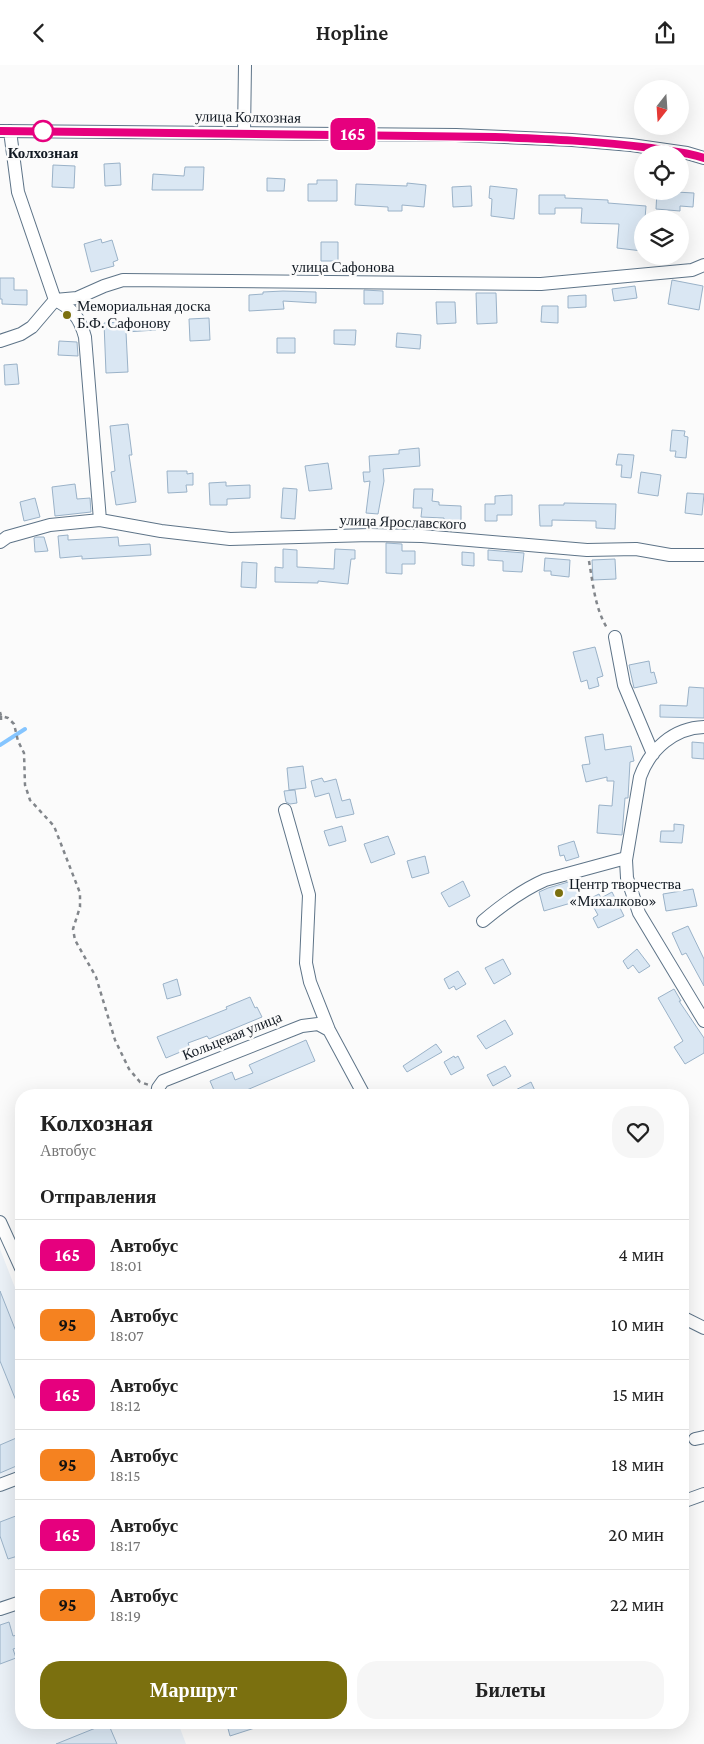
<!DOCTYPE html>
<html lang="ru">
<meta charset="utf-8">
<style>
:root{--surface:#fff;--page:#f6f6f6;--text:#222;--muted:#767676;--line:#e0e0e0;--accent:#7b700f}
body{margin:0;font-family:"Crimson Pro",serif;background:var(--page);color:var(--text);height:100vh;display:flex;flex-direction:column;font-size:19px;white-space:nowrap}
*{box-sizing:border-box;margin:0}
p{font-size:16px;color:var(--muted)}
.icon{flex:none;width:28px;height:28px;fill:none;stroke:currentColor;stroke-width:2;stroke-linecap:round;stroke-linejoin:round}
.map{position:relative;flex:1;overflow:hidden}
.details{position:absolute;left:15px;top:1024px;width:674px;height:640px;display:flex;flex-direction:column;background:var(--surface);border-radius:20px;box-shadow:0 5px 20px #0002}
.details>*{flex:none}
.badge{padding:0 10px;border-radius:8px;font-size:18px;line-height:32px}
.needle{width:32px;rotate:197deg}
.tools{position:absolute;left:634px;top:15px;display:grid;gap:10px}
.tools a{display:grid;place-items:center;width:55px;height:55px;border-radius:50%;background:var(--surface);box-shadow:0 5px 20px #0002;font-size:25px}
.map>.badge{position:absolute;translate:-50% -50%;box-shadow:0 0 0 2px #fff}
h2{padding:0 25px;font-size:19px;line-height:45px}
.round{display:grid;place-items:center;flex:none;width:52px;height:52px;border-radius:20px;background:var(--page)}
.headline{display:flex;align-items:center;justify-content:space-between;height:85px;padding:0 25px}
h1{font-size:24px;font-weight:600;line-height:38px}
.primary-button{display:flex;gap:10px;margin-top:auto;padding:10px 25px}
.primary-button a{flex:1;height:58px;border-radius:20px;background:var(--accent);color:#fff;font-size:20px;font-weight:600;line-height:58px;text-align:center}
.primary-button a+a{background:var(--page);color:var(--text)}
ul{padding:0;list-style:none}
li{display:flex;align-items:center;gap:15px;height:70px;padding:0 25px;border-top:1px solid var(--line)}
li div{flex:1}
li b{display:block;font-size:19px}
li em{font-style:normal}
li .badge{min-width:55px;font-weight:700;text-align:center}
header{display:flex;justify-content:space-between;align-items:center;height:65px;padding:0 25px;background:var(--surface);font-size:22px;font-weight:600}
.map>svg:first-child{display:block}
.built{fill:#ebf1f7}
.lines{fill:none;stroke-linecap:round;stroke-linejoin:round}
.stream{stroke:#85c5ff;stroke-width:4}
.building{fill:#dae7f3;stroke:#9ab2c8}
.minor-casing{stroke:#5e7488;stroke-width:14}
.path{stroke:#82868b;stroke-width:2.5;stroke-dasharray:4 4;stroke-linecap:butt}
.minor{stroke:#fff;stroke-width:12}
.line-casing{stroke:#fff;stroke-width:11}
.line{stroke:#e6007e;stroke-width:8}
.stop-dot{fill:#fff;stroke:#e6007e;stroke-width:2.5}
.poi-dot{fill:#7b700f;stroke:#fbfbfb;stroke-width:2}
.labels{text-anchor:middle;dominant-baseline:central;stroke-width:5;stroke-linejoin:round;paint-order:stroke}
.street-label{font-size:15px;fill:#111922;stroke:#fbfbfb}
.stop-label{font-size:15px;font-weight:bold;fill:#111922;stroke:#fbfbfb}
.poi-label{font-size:15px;fill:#111922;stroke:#fbfbfb;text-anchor:start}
</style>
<header><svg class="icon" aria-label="back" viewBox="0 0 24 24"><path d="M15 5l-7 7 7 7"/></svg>Hopline<svg class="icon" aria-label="share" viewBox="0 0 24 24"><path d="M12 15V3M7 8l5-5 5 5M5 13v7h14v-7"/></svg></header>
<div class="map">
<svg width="704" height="1679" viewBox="0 0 704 1679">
<rect width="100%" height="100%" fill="#fbfbfb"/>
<path class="built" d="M 0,1184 L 21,1238 L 21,1658 L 178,1658 L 186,1679 L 0,1679 Z"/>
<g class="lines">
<path class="stream" d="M 0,680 L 25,664"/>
</g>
<path class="building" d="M 120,98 L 121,120 L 105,121 L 104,99 Z
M 53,100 L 75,101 L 74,123 L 52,122 Z
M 185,102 L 204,102 L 203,125 L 152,125 L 153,109 L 184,111 Z
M 267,113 L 285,114 L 284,126 L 267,126 Z
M 317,115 L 337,115 L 337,136 L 308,136 L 308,119 L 317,119 Z
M 407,118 L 426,120 L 424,142 L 402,140 L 402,146 L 388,146 L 388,142 L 355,140 L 356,119 L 407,121 Z
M 471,121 L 472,141 L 453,142 L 452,122 Z
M 490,121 L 517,124 L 514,154 L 491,151 L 492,134 L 489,133 Z
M 657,126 L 694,128 L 693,142 L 680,141 L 680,146 L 656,144 Z
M 539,130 L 565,130 L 565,133 L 608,135 L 608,138 L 646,141 L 645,154 L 642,154 L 642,186 L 617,183 L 619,159 L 581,158 L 582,143 L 555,143 L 555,149 L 539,149 Z
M 101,174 L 102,178 L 112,175 L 118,195 L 113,197 L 114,201 L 91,207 L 84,179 Z
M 321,177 L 338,177 L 338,196 L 321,196 Z
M 0,213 L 14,213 L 14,225 L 27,225 L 27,240 L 2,239 L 2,234 L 0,234 Z
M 672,215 L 703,221 L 699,245 L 668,239 Z
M 635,221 L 637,233 L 614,236 L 612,224 Z
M 364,225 L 383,226 L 383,239 L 364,239 Z
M 283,226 L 316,227 L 316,238 L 283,236 L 284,244 L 249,246 L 249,230 L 263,229 L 263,227 Z
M 476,228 L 496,228 L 497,258 L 477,259 Z
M 586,230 L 586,242 L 568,243 L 568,231 Z
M 436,237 L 455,237 L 456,258 L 437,259 Z
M 542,241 L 558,241 L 558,258 L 541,257 Z
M 209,253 L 210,275 L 190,276 L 189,254 Z
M 156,255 L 156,265 L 126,267 L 128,307 L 106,308 L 104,258 Z
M 334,265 L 356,265 L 355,280 L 334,279 Z
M 397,268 L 421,270 L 420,284 L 396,282 Z
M 277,273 L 295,273 L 295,288 L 277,288 Z
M 59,276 L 77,277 L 78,291 L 58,290 Z
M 17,299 L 19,319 L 5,320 L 4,300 Z
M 128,359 L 132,390 L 129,390 L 136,437 L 116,440 L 111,407 L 115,406 L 110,361 Z
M 672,365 L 685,366 L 684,371 L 688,372 L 686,393 L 675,392 L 676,386 L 670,386 Z
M 419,383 L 420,401 L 383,404 L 384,416 L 378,449 L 366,448 L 370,416 L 364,417 L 363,407 L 370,407 L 369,391 L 399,389 L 399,385 Z
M 618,389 L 634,390 L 631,413 L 621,412 L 622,400 L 616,400 Z
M 328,398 L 332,424 L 309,426 L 305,401 Z
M 167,406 L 187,406 L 187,409 L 193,408 L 193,420 L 186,420 L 187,427 L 168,428 Z
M 641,407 L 661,410 L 658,431 L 638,428 Z
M 226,417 L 226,421 L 250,420 L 250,433 L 227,434 L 227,440 L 210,440 L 209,418 Z
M 75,419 L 77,434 L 90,433 L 91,447 L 55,451 L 52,422 Z
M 283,423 L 297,424 L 295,454 L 281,453 Z
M 414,424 L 433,424 L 432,436 L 439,437 L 439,440 L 461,441 L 461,458 L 444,457 L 444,453 L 421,452 L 422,443 L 413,443 Z
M 687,428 L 704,429 L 702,450 L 685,448 Z
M 512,430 L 512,450 L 497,450 L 497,456 L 485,456 L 485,439 L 495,439 L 495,431 Z
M 35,433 L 40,452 L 24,456 L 20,437 Z
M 564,438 L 616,439 L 615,464 L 596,463 L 596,456 L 552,455 L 552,461 L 540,461 L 539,440 L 564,440 Z
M 68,470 L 68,475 L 118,472 L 119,481 L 150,479 L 151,490 L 82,494 L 82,491 L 60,493 L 58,471 Z
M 36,472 L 44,472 L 48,486 L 35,487 L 34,473 Z
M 386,478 L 402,479 L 402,486 L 415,486 L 415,499 L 402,499 L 402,509 L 386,508 Z
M 283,484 L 297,485 L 297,502 L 334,504 L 335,484 L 355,485 L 355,494 L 351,494 L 348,519 L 318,516 L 318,518 L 275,517 L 275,502 L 283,503 Z
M 488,485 L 524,488 L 522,507 L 503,506 L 503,496 L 488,495 Z
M 462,487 L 474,488 L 474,501 L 462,500 Z
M 545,493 L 570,495 L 569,512 L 551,510 L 551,506 L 544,506 Z
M 615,494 L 616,514 L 593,515 L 592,495 Z
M 242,497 L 257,498 L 256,523 L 241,522 Z
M 595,582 L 603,611 L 597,613 L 599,621 L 589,624 L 587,615 L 581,617 L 573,587 Z
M 649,596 L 651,608 L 654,607 L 657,618 L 634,623 L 629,600 Z
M 689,622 L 704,623 L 704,653 L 660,652 L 660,640 L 687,641 Z
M 603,669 L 605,685 L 631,681 L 634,696 L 630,697 L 628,733 L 625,733 L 622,770 L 597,768 L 599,740 L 612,741 L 614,716 L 607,716 L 607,712 L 586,717 L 582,700 L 590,699 L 585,672 Z
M 692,677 L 704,678 L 704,694 L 692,693 Z
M 303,701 L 306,723 L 289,725 L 287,703 Z
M 322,713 L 324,717 L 336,714 L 342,736 L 350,734 L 354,749 L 336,753 L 329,728 L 315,732 L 311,716 Z
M 295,725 L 297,738 L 290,739 L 286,737 L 284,726 Z
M 674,759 L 684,760 L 682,778 L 660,777 L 661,766 L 674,766 Z
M 342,761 L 346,776 L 329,781 L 324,766 Z
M 388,771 L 395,789 L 371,798 L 364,779 Z
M 574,776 L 579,792 L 566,796 L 564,790 L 560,791 L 558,781 Z
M 425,791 L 429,808 L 412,813 L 407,796 Z
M 575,815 L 581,835 L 544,846 L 539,827 L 548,823 Z
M 463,816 L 470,831 L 449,842 L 441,828 Z
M 693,824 L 697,841 L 666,846 L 663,829 Z
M 612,827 L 624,851 L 598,863 L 593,853 L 598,850 L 589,834 L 599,829 L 601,833 Z
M 688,861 L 704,894 L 704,921 L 686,888 L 682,890 L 672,868 Z
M 637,884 L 650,901 L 639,908 L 633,900 L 628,904 L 623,896 Z
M 503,894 L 511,909 L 494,919 L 485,903 Z
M 458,906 L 466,919 L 456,925 L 454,921 L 449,924 L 444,914 Z
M 177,914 L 181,930 L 167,934 L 163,919 Z
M 674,924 L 681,936 L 679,936 L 704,973 L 704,988 L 685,999 L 674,982 L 683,976 L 658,933 Z
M 250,932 L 255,943 L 257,942 L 262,952 L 209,974 L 207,971 L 188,978 L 190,983 L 166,993 L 157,972 L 227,944 L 226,942 Z
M 505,955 L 513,969 L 486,984 L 477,971 Z
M 306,975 L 315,996 L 235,1030 L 216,1030 L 210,1016 L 232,1007 L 235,1015 L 253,1008 L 249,1000 Z
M 436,979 L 442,987 L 407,1007 L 403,1001 Z
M 454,991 L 455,993 L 458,991 L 464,1003 L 451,1010 L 444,997 Z
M 505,1001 L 511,1011 L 493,1021 L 487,1010 Z
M 531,1017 L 537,1030 L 506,1030 Z
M 0,1226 L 21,1279 L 21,1348 L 0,1296 Z
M 21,1371 L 21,1399 L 0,1408 L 0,1380 Z
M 21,1449 L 21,1490 L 8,1494 L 0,1471 L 0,1457 Z
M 9,1557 L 13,1571 L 21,1569 L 21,1582 L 13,1584 L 16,1593 L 0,1599 L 0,1560 Z
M 108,1658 L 117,1679 L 56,1679 Z
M 236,1658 L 264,1658 L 264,1660 L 230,1671 L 227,1660 Z"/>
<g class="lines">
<defs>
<path id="minor" d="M 0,66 L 456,70 L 572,75 L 631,80 L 687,88 L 704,93
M 10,66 L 18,127 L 55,235 C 72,243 80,253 85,272 L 100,455
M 244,68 L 245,0
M 0,276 L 21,269 L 32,262 L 55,235 L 77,233 L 104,221 L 123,215 L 541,219 L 692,205 L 704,200
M 0,477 L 7,472 L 50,460 L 100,455 L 161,466 L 230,474 L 370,470 L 422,471 L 587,485 L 636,484 L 670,490 L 704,490
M 615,572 L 624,620 L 653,689
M 704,662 C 674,663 650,684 640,712 L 626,795 L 627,813 L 639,848 L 704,956
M 285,745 L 309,830 L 306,898 L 310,917 L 329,965 L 364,1030
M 483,856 C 502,840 522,825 545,815 L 626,793
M 157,1030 L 158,1023 L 163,1016 L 302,961 L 318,959 L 329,965
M 0,1157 L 21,1203
M 682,1252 L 704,1263
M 695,1374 L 704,1372
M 0,1420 L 21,1412
M 682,1437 L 704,1429
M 0,1544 L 21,1537"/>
</defs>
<use href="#minor" class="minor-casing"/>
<path class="path" d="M 589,496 C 593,519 595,543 607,563
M 0,647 L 1,651 L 8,653 L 14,659 L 18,676 L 24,688 L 25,720 L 30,735 L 54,761 L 80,828 L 80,842 L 73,864 L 75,875 L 96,912 L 115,975 L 129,1004 L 140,1017 L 149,1020
M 1,651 L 1,659"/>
<use href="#minor" class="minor"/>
</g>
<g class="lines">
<defs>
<path id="line" d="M 0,66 L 495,72 C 547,74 599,76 651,83 C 669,86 687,87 704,93"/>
</defs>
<use href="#line" class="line-casing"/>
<use href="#line" class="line"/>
</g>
<circle class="stop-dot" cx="43" cy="66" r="10"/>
<g class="poi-dot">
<circle cx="67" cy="250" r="5"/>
<circle cx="559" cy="828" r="5"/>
</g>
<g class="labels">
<g class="street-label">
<text transform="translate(248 52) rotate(1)">улица Колхозная</text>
<text x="343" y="202">улица Сафонова</text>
<text transform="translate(403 457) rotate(2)">улица Ярославского</text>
<text transform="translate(232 971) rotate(-22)">Кольцевая улица</text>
</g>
<g class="stop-label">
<text x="43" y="88">Колхозная</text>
</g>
<g class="poi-label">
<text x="77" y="241">Мемориальная доска<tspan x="77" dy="17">Б.Ф. Сафонову</tspan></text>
<text x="569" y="819">Центр творчества<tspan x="569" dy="17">«Михалково»</tspan></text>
</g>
</g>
</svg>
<div class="tools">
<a><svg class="needle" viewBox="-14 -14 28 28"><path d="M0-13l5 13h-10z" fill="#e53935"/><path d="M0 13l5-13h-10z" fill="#767676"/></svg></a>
<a><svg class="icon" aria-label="locate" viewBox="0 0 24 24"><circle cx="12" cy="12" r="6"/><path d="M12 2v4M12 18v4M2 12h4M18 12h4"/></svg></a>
<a><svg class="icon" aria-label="layers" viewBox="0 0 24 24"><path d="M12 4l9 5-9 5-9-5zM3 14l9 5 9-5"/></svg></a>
</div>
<b class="badge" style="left:353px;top:69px;background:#e6007e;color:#fff">165</b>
<section class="details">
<div class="headline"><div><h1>Колхозная</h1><p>Автобус</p></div><a class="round"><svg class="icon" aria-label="heart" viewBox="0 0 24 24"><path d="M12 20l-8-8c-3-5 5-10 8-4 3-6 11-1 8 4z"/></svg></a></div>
<h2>Отправления</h2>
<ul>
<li><span class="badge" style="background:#e6007e;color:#fff">165</span><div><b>Автобус</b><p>18:01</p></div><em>4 мин</em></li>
<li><span class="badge" style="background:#f58220;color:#111">95</span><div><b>Автобус</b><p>18:07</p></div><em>10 мин</em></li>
<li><span class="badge" style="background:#e6007e;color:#fff">165</span><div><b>Автобус</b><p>18:12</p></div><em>15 мин</em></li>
<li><span class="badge" style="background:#f58220;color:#111">95</span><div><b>Автобус</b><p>18:15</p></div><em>18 мин</em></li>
<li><span class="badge" style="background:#e6007e;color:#fff">165</span><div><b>Автобус</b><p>18:17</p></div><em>20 мин</em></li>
<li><span class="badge" style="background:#f58220;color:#111">95</span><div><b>Автобус</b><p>18:19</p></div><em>22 мин</em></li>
</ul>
<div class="primary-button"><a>Маршрут</a><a>Билеты</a></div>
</section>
</div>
